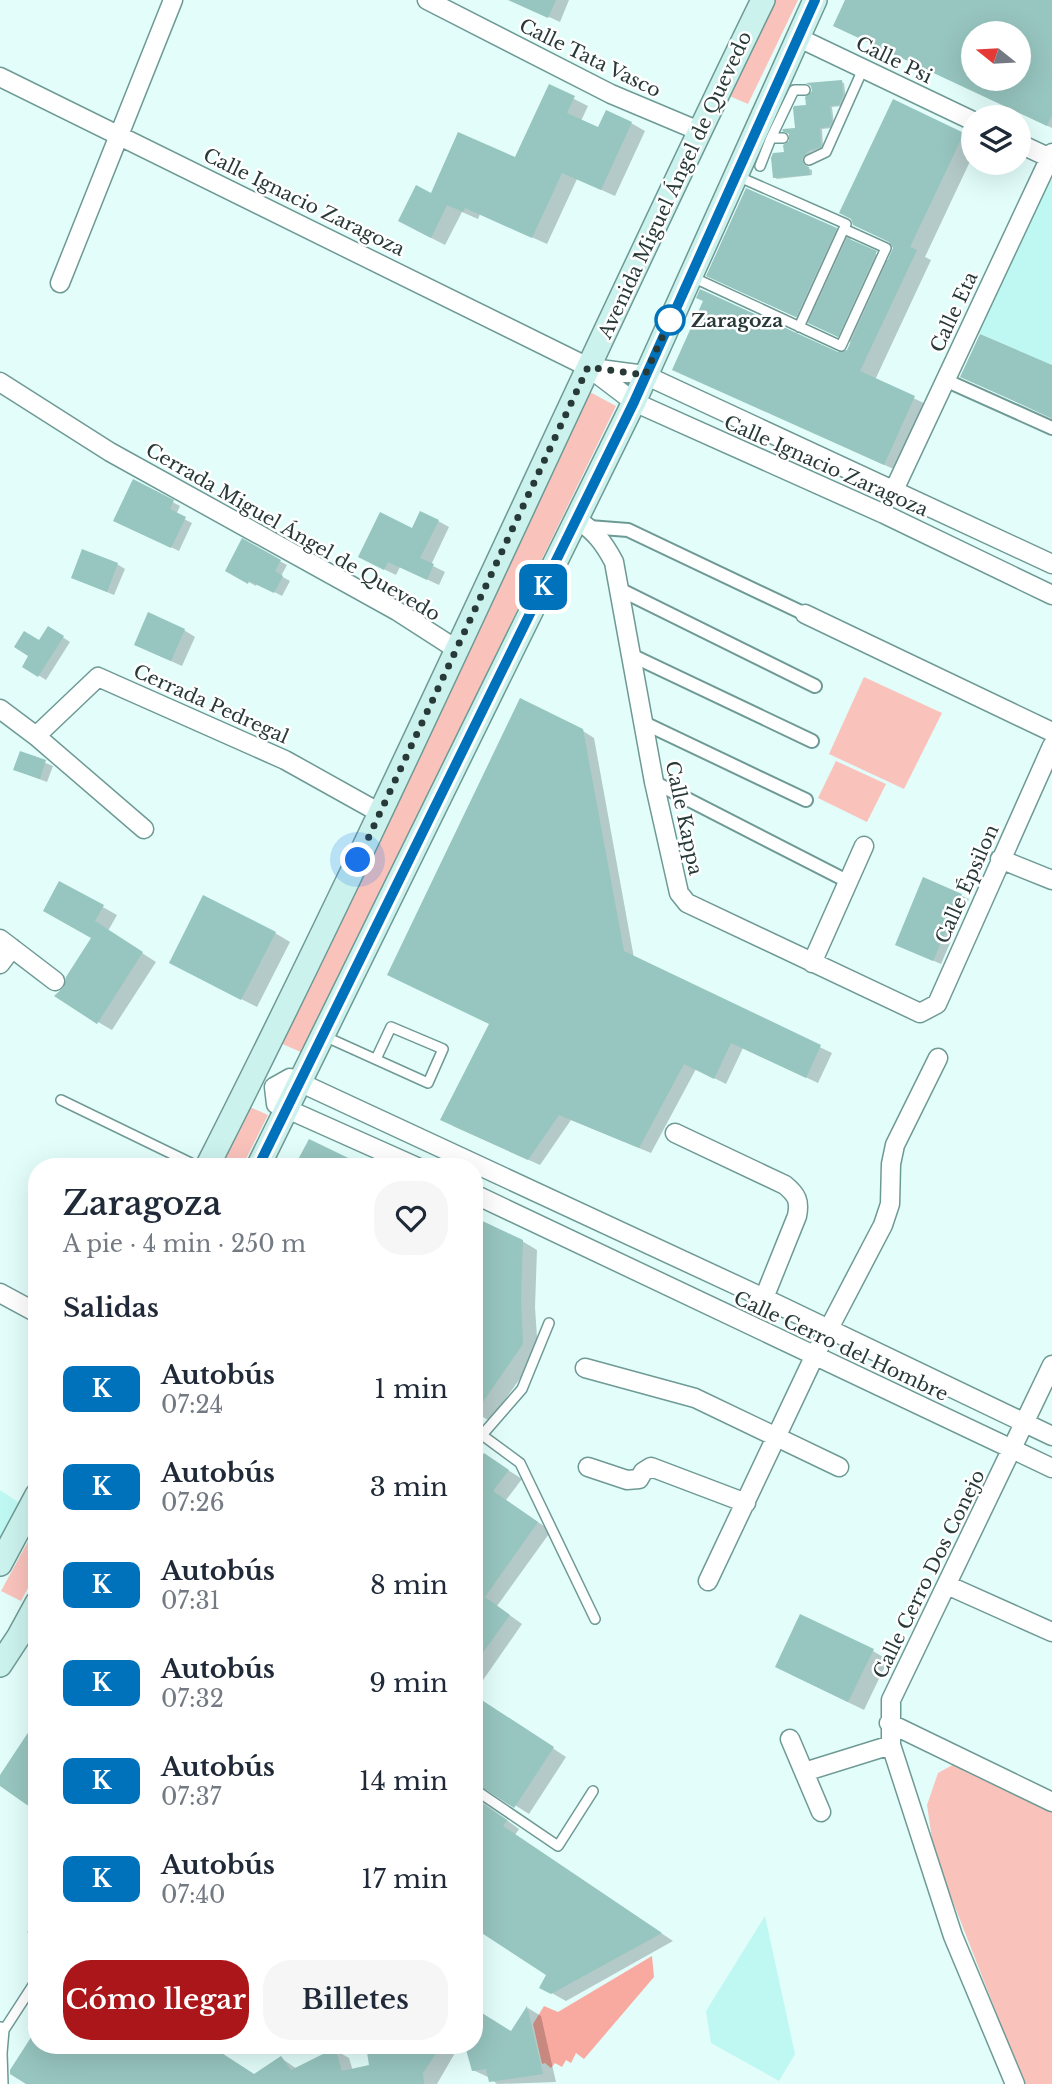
<!DOCTYPE html>
<html lang="es">
<meta charset="utf-8">
<style>
:root{--surface:#fff;--page:#f6f6f7;--text:#1f2937;--muted:#747a83;--accent:#aa1619}
body{margin:0;font-family:"Libre Baskerville",serif;background:var(--page);color:var(--text);height:100vh;display:flex;flex-direction:column;font-size:26px;white-space:nowrap}
*{box-sizing:border-box;margin:0}
p{font-size:23px;color:var(--muted)}
.icon{flex:none;width:38px;height:38px;fill:none;stroke:currentColor;stroke-width:2;stroke-linecap:round;stroke-linejoin:round}
.map{position:relative;flex:1;overflow:hidden}
.side{position:absolute;left:28px;top:1158px;width:455px;height:896px;display:flex;flex-direction:column;background:var(--surface);border-radius:28px;box-shadow:0 7px 28px #0002}
.side>*{flex:none}
.badge{padding:0 14px;border-radius:10px;font-size:24px;line-height:46px}
.needle{width:46px;rotate:288deg}
.fabs{position:absolute;left:961px;top:21px;display:grid;gap:14px}
.fabs a{display:grid;place-items:center;width:70px;height:70px;border-radius:50%;background:var(--surface);box-shadow:0 7px 28px #0002;font-size:35px}
.you{position:absolute;width:35px;height:35px;margin:-18px;border:5px solid #fff;border-radius:50%;background:#1a73e8;box-shadow:0 0 0 10px #1a73e833}
.map>.badge{position:absolute;translate:-50% -50%;box-shadow:0 0 0 4px #fff}
h2{padding:0 35px;font-size:26px;line-height:63px}
.round{display:grid;place-items:center;flex:none;width:74px;height:74px;border-radius:28px;background:var(--page)}
.headline{display:flex;align-items:center;justify-content:space-between;height:119px;padding:0 35px}
h1{font-size:33px;font-weight:600;line-height:52px}
.action{display:flex;gap:14px;margin-top:auto;padding:14px 35px}
.action a{flex:1;height:80px;border-radius:28px;background:var(--accent);color:#fff;font-size:28px;font-weight:600;line-height:80px;text-align:center}
.action a+a{background:var(--page);color:var(--text)}
ul{padding:0;list-style:none}
li{display:flex;align-items:center;gap:21px;height:98px;padding:0 35px}
li div{flex:1}
li b{display:block;font-size:26px}
li em{font-style:normal}
li .badge{min-width:77px;font-weight:700;text-align:center}
.map>svg:first-child{display:block}
.built{fill:#bff8f2}
.green{fill:#f9c3bc}
.water{fill:#f9aaa0}
.shadow{fill:#0003;fill-rule:evenodd}
.building{fill:#97c5bf;fill-rule:evenodd}
.lines{fill:none;stroke-linecap:round;stroke-linejoin:round}
.service-casing{stroke:#6e9a95;stroke-width:12}
.pedestrian-casing{stroke:#6e9a95;stroke-width:16}
.minor-casing{stroke:#6e9a95;stroke-width:21}
.secondary-casing{stroke:#6e9a95;stroke-width:26}
.service{stroke:#fff;stroke-width:9}
.pedestrian{stroke:#fff;stroke-width:12}
.minor{stroke:#fff;stroke-width:18}
.secondary{stroke:#ccf2ee;stroke-width:23}
.line-casing{stroke:#fff;stroke-width:16}
.line{stroke:#0072bc;stroke-width:10}
.walk{stroke:#283a38;stroke-width:7;stroke-dasharray:0 12.6}
.stop-dot{fill:#fff;stroke:#0072bc;stroke-width:3.5}
.labels{text-anchor:middle;dominant-baseline:central;stroke-width:5;stroke-linejoin:round;paint-order:stroke}
.street-label{font-size:19px;fill:#283a38;stroke:#fff}
.stop-label{font-size:19px;font-weight:bold;fill:#283a38;stroke:#fff;text-anchor:start}
</style>
<div class="map">
<svg width="1052" height="2084" viewBox="0 0 1052 2084">
<rect width="100%" height="100%" fill="#e2fdfa"/>
<path class="built" d="M 1052,159 L 1052,365 L 969,329 Z
M 0,1490 L 21,1504 L 0,1538 Z
M 765,1916 L 795,2054 L 779,2081 L 711,2043 L 706,2011 Z"/>
<path class="green" d="M 773,0 L 798,0 L 748,104 L 727,95 Z
M 588,391 L 616,406 L 303,1053 L 280,1043 Z
M 864,677 L 942,713 L 904,789 L 829,754 Z
M 836,761 L 886,784 L 867,822 L 818,798 Z
M 250,1107 L 268,1115 L 242,1167 L 220,1167 Z
M 37,1525 L 37,1571 L 21,1601 L 1,1591 Z
M 956,1763 L 1052,1810 L 1052,2084 L 1024,2084 L 934,1853 L 927,1805 L 938,1773 Z"/>
<path class="water" d="M 652,1956 L 654,1977 L 584,2059 L 576,2053 L 571,2063 L 566,2060 L 562,2067 L 555,2063 L 551,2068 L 545,2063 L 542,2064 L 533,2024 L 544,2006 L 558,2012 Z"/>
<path class="shadow" d="M 512,0 L 569,0 L 560,22 Z
M 847,0 L 1052,0 L 1052,128 L 842,29 ZM 973,33 L 1018,33 L 1018,79 L 973,79 Z
M 841,82 L 844,83 L 846,99 L 842,106 L 832,107 L 834,124 L 832,128 L 822,129 L 823,148 L 811,152 L 804,161 L 807,168 L 812,170 L 812,175 L 777,179 L 774,177 L 808,107 Z
M 550,87 L 588,106 L 581,121 L 599,129 L 631,123 L 645,131 L 615,196 L 577,179 L 547,244 L 480,214 L 478,219 L 462,212 L 445,245 L 414,229 L 432,195 L 516,160 Z
M 894,102 L 973,140 L 973,155 L 925,257 L 931,260 L 875,380 L 930,406 L 900,472 L 674,369 L 838,354 L 848,351 L 852,343 L 724,284 L 836,229 L 851,238 L 850,241 L 889,261 L 895,248 L 892,243 L 854,224 Z
M 1052,367 L 1052,419 L 962,376 Z
M 134,481 L 180,506 L 176,515 L 192,523 L 179,551 L 122,524 Z
M 438,521 L 449,527 L 431,565 L 445,572 L 439,585 L 400,567 L 396,575 L 371,563 L 413,530 Z
M 243,541 L 287,565 L 281,576 L 290,581 L 282,596 L 257,583 L 256,586 L 227,570 Z
M 117,564 L 125,569 L 114,595 L 80,581 Z
M 49,628 L 70,642 L 46,680 L 24,666 Z
M 184,630 L 195,637 L 182,666 L 148,651 Z
M 583,731 L 594,738 L 634,958 L 832,1053 L 818,1083 L 743,1048 L 726,1084 L 696,1069 L 651,1153 L 571,1120 L 540,1165 L 453,1126 L 491,1024 Z
M 21,753 L 53,766 L 47,782 L 23,773 Z
M 924,879 L 969,899 L 941,964 L 904,948 Z
M 60,883 L 117,915 L 108,931 L 156,962 L 112,1030 L 98,1022 L 66,988 L 93,938 Z
M 275,933 L 290,942 L 257,1007 L 186,971 Z
M 522,1241 L 537,1250 L 535,1307 L 538,1353 L 490,1421 L 474,1412 Z
M 474,1448 L 522,1479 L 506,1500 L 551,1531 L 497,1606 L 522,1624 L 474,1693 Z
M 873,1651 L 888,1660 L 864,1710 L 792,1675 Z
M 474,1696 L 566,1757 L 529,1814 L 491,1790 L 484,1790 L 481,1801 L 519,1829 L 515,1835 L 673,1941 L 566,2001 L 541,1987 L 549,1975 L 474,1926 Z
M 37,1918 L 37,1938 L 27,1932 Z
M 528,2008 L 541,2016 L 556,2082 L 497,2084 L 490,2078 L 473,2070 L 467,2046 L 474,2046 L 512,2033 Z
M 37,2046 L 209,2046 L 255,2075 L 281,2058 L 297,2069 L 335,2050 L 349,2058 L 353,2071 L 371,2067 L 368,2046 L 459,2046 L 437,2084 L 29,2084 Z"/>
<path class="building" d="M 508,0 L 556,0 L 548,18 Z
M 845,0 L 1052,0 L 1052,115 L 1047,126 L 833,26 ZM 973,33 L 1018,33 L 1018,79 L 973,79 Z
M 842,80 L 843,96 L 839,105 L 830,106 L 832,122 L 829,127 L 820,128 L 821,147 L 808,151 L 802,159 L 804,165 L 809,167 L 810,175 L 773,178 L 771,158 L 773,153 L 784,152 L 783,145 L 789,141 L 789,134 L 782,131 L 783,129 L 795,128 L 793,108 L 794,106 L 806,105 L 805,97 L 812,91 L 811,86 L 806,83 Z
M 549,84 L 575,96 L 567,113 L 598,127 L 606,110 L 632,122 L 601,190 L 562,173 L 532,238 L 465,208 L 463,212 L 447,205 L 431,238 L 398,221 L 416,185 L 431,193 L 458,132 L 515,157 Z
M 893,99 L 964,133 L 910,247 L 917,250 L 860,371 L 915,396 L 884,465 L 672,370 L 703,301 L 696,298 L 700,289 L 838,352 L 847,350 L 893,248 L 889,242 L 853,225 L 851,219 L 839,213 Z
M 746,188 L 837,228 L 796,317 L 706,276 Z
M 847,238 L 877,251 L 838,337 L 808,323 Z
M 980,334 L 1052,365 L 1052,418 L 960,377 Z
M 133,479 L 174,500 L 170,509 L 186,517 L 171,548 L 113,521 Z
M 420,511 L 439,520 L 420,558 L 434,564 L 427,580 L 388,562 L 384,570 L 358,557 L 380,512 L 412,528 Z
M 242,538 L 281,560 L 275,571 L 283,576 L 274,593 L 249,581 L 248,584 L 225,571 Z
M 82,549 L 118,563 L 107,592 L 71,578 Z
M 148,612 L 185,629 L 171,661 L 134,645 Z
M 48,626 L 64,636 L 38,677 L 22,667 L 28,656 L 14,647 L 24,631 L 39,640 Z
M 520,698 L 583,729 L 624,951 L 821,1045 L 806,1078 L 731,1043 L 714,1079 L 684,1064 L 639,1148 L 559,1115 L 528,1160 L 440,1120 L 489,1024 L 387,975 Z
M 20,751 L 46,760 L 40,779 L 13,770 Z
M 923,877 L 962,894 L 933,961 L 895,945 Z
M 59,881 L 104,905 L 95,921 L 143,952 L 97,1024 L 54,996 L 64,987 L 66,977 L 91,938 L 43,911 Z
M 203,895 L 276,932 L 241,1000 L 169,963 Z
M 309,1139 L 367,1167 L 294,1167 Z
M 474,1217 L 523,1240 L 521,1297 L 523,1344 L 474,1415 Z
M 484,1453 L 509,1470 L 493,1491 L 538,1522 L 485,1597 L 510,1615 L 474,1665 L 474,1467 Z
M 800,1614 L 874,1649 L 848,1702 L 775,1667 Z
M 474,1695 L 554,1747 L 514,1808 L 474,1782 Z
M 37,1719 L 37,1812 L 0,1786 L 0,1775 Z
M 474,1798 L 507,1820 L 503,1826 L 662,1933 L 551,1994 L 539,1988 L 546,1975 L 474,1928 Z
M 527,2006 L 543,2074 L 489,2082 L 486,2069 L 472,2071 L 465,2046 L 474,2046 L 474,2008 L 511,2031 Z
M 37,2028 L 37,2046 L 211,2046 L 254,2074 L 281,2056 L 291,2070 L 335,2048 L 342,2071 L 369,2065 L 366,2046 L 441,2046 L 423,2073 L 424,2084 L 26,2084 L 10,2074 L 10,2070 Z"/>
<g class="lines">
<defs>
<path id="service" d="M 771,138 L 794,90 L 805,90
M 809,160 L 826,152 L 863,69
M 760,166 L 771,138 L 783,138
M 737,176 L 846,224 L 799,327
M 690,276 L 841,346 L 886,248 L 844,229
M 324,1036 L 428,1083 L 443,1049 L 391,1027 L 376,1059
M 61,1100 L 199,1167
M 474,1430 L 482,1435 L 522,1389 L 549,1323
M 482,1435 L 520,1463 L 595,1619
M 474,1789 L 558,1846 L 593,1791
M 1,2027 L 4,2030 L 2,2053 L 3,2084
M 4,2030 L 37,1979"/>
<path id="pedestrian" d="M 945,380 L 1052,428
M 589,527 L 628,530 L 805,614
M 619,589 L 815,686
M 631,655 L 812,741
M 642,722 L 806,800
M 654,782 L 849,882"/>
<path id="minor" d="M 427,0 L 611,94 L 699,131
M 797,37 L 973,121
M 0,77 L 588,367 L 634,402 L 884,514 L 1052,595
M 1018,143 L 1050,158
M 60,283 L 173,0
M 592,368 L 645,375 L 1052,564
M 0,382 L 110,452 L 397,611 L 456,649
M 894,490 L 1052,153
M 576,519 C 595,531 604,543 614,562 L 654,782 L 679,893 L 687,903 L 920,1013 L 937,1004 L 1052,746
M 805,614 L 1052,732
M 0,709 L 36,736 L 144,829
M 36,736 L 98,677 L 285,760 L 380,813
M 1000,859 L 1052,880
M 0,939 L 55,981
M 812,963 L 864,846
M 0,964 L 12,948
M 274,1087 L 290,1078 L 299,1082 L 764,1298 L 1052,1436
M 274,1087 L 276,1104 L 417,1167
M 675,1133 L 785,1185 C 797,1195 800,1201 797,1216 L 764,1298
M 474,1194 L 1052,1468
M 0,1293 L 37,1313
M 585,1368 L 695,1398 L 839,1467
M 588,1467 L 627,1480 L 639,1479 L 643,1472 L 651,1467 L 746,1503
M 708,1581 L 814,1357 L 883,1225 L 890,1204 L 891,1164 L 895,1145 L 938,1058
M 947,1585 L 1052,1632
M 889,1723 L 1052,1802
M 790,1739 L 821,1812
M 804,1772 L 891,1745
M 1015,2084 L 953,1936 L 891,1745 L 891,1700 L 1052,1365"/>
<path id="secondary" d="M 207,1167 C 402,783 574,387 763,0
M 258,1167 L 634,402 L 815,0
M 0,1564 L 37,1495
M 0,1665 L 19,1636 L 37,1603"/>
</defs>
<use href="#service" class="service-casing"/>
<use href="#pedestrian" class="pedestrian-casing"/>
<use href="#minor" class="minor-casing"/>
<use href="#secondary" class="secondary-casing"/>
<use href="#service" class="service"/>
<use href="#pedestrian" class="pedestrian"/>
<use href="#minor" class="minor"/>
<use href="#secondary" class="secondary"/>
</g>
<g class="lines">
<defs>
<path id="line" d="M 258,1167 L 634,402 L 815,0"/>
</defs>
<use href="#line" class="line-casing"/>
<use href="#line" class="line"/>
<path class="walk" d="M 358,860 L 588,367 L 645,375 L 670,320"/>
</g>
<circle class="stop-dot" cx="670" cy="320" r="14"/>
<g class="labels">
<g class="street-label">
<text transform="translate(590 58) rotate(26)">Calle Tata Vasco</text>
<text transform="translate(894 60) rotate(26)">Calle Psi</text>
<text transform="translate(675 185) rotate(-65)">Avenida Miguel Ángel de Quevedo</text>
<text transform="translate(304 202) rotate(26)">Calle Ignacio Zaragoza</text>
<text transform="translate(954 312) rotate(-65)">Calle Eta</text>
<text transform="translate(826 466) rotate(24)">Calle Ignacio Zaragoza</text>
<text transform="translate(293 532) rotate(30)">Cerrada Miguel Ángel de Quevedo</text>
<text transform="translate(211 704) rotate(24)">Cerrada Pedregal</text>
<text transform="translate(684 818) rotate(78)">Calle Kappa</text>
<text transform="translate(967 884) rotate(-66)">Calle Épsilon</text>
<text transform="translate(841 1346) rotate(25)">Calle Cerro del Hombre</text>
<text transform="translate(929 1574) rotate(-64)">Calle Cerro Dos Conejo</text>
</g>
<g class="stop-label">
<text x="691" y="320">Zaragoza</text>
</g>
</g>
</svg>
<div class="fabs">
<a><svg class="needle" viewBox="-14 -14 28 28"><path d="M0-13l5 13h-10z" fill="#e53935"/><path d="M0 13l5-13h-10z" fill="#747a83"/></svg></a>
<a><svg class="icon" aria-label="layers" viewBox="0 0 24 24"><path d="M12 4l9 5-9 5-9-5zM3 14l9 5 9-5"/></svg></a>
</div>
<div class="you" style="left:358px;top:860px"></div>
<b class="badge" style="left:543px;top:587px;background:#0072bc;color:#fff">K</b>
<section class="side">
<div class="headline"><div><h1>Zaragoza</h1><p>A pie · 4 min · 250 m</p></div><a class="round"><svg class="icon" aria-label="heart" viewBox="0 0 24 24"><path d="M12 20l-8-8c-3-5 5-10 8-4 3-6 11-1 8 4z"/></svg></a></div>
<h2>Salidas</h2>
<ul>
<li><span class="badge" style="background:#0072bc;color:#fff">K</span><div><b>Autobús</b><p>07:24</p></div><em>1 min</em></li>
<li><span class="badge" style="background:#0072bc;color:#fff">K</span><div><b>Autobús</b><p>07:26</p></div><em>3 min</em></li>
<li><span class="badge" style="background:#0072bc;color:#fff">K</span><div><b>Autobús</b><p>07:31</p></div><em>8 min</em></li>
<li><span class="badge" style="background:#0072bc;color:#fff">K</span><div><b>Autobús</b><p>07:32</p></div><em>9 min</em></li>
<li><span class="badge" style="background:#0072bc;color:#fff">K</span><div><b>Autobús</b><p>07:37</p></div><em>14 min</em></li>
<li><span class="badge" style="background:#0072bc;color:#fff">K</span><div><b>Autobús</b><p>07:40</p></div><em>17 min</em></li>
</ul>
<div class="action"><a>Cómo llegar</a><a>Billetes</a></div>
</section>
</div>
